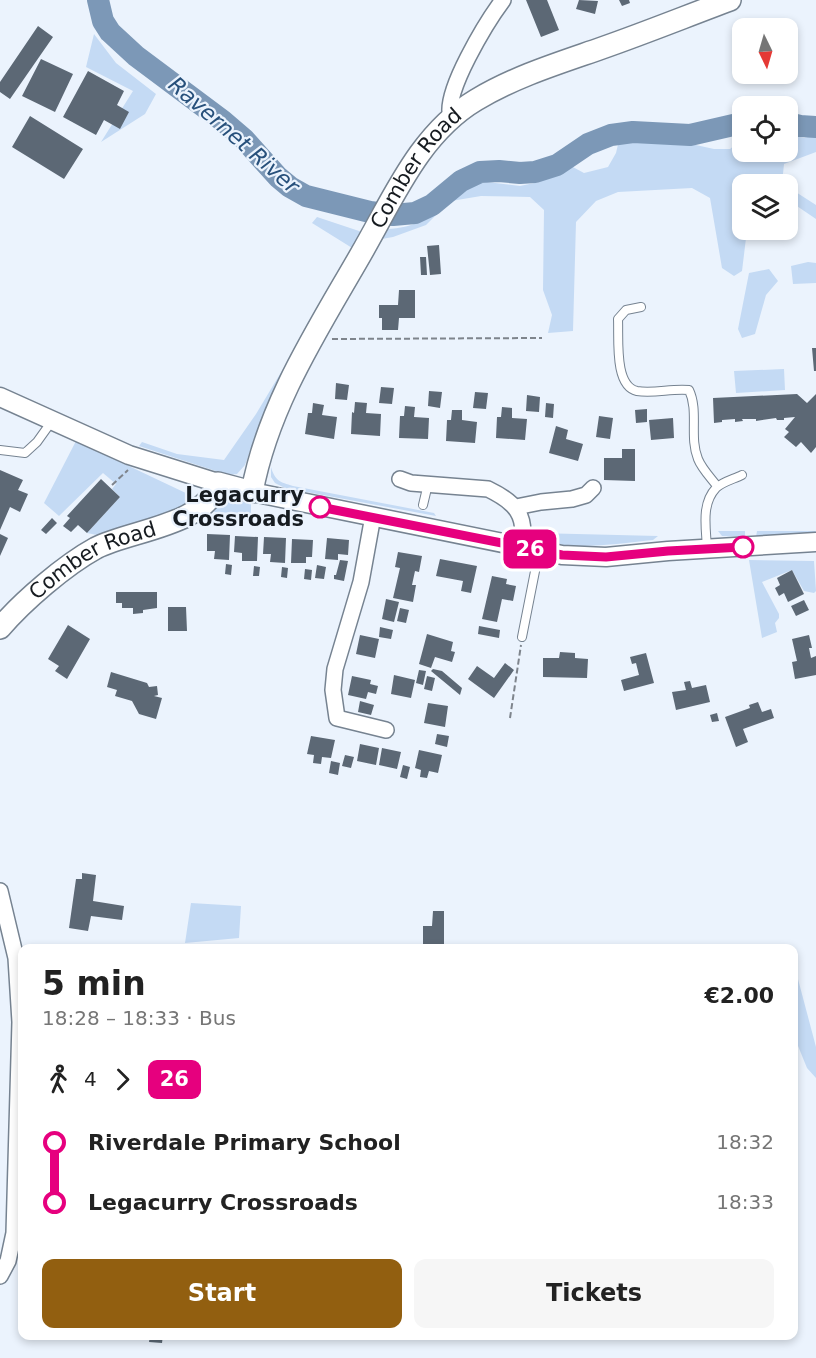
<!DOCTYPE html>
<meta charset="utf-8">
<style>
:root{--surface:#fff;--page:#f6f6f6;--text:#222;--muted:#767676;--accent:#925f10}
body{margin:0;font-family:"DejaVu Sans",sans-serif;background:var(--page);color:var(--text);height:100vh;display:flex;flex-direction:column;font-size:22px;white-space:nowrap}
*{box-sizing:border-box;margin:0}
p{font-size:20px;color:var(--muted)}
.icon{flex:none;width:33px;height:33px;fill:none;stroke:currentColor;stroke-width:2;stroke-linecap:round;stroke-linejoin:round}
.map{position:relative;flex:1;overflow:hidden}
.sheet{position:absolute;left:18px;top:944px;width:780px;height:396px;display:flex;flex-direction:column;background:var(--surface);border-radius:12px;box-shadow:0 3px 9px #0003}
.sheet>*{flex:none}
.badge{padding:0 12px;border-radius:9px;font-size:21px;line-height:39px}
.needle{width:39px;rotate:175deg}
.controls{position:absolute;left:732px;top:18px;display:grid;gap:12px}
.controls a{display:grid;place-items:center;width:66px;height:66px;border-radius:12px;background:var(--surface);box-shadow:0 3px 9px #0003;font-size:30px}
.map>.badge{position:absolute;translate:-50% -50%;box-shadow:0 0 0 3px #fff}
.legs{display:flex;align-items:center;gap:9px;height:66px;padding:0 24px;font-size:20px}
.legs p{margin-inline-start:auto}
.headline{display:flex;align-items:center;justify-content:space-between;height:102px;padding:0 24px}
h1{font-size:33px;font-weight:600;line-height:45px}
.cta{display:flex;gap:12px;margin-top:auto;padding:12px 24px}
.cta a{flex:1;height:69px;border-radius:12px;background:var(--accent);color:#fff;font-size:24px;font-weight:600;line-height:69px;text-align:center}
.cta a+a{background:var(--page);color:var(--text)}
ul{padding:0 24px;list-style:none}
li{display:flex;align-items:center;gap:21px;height:60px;font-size:22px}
li i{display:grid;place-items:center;width:9px;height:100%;margin:0 8px;background:currentColor}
li i::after{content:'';width:15px;height:15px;margin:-8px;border:4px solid;border-radius:50%;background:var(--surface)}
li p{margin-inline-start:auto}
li:first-child i{background:linear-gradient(#0000 50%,currentColor 0)}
li:last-child i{background:linear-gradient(currentColor 50%,#0000 0)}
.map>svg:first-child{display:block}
.green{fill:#c4daf4}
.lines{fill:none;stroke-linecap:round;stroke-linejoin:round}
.river{stroke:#7c98b7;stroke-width:22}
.building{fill:#5c6875}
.service-casing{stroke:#768391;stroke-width:10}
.minor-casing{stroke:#768391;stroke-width:18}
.tertiary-casing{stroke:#768391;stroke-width:21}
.secondary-casing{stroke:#768391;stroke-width:24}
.path{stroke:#7e848c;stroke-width:2;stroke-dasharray:6 3;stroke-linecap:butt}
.service{stroke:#fff;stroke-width:8}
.minor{stroke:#fff;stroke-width:15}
.tertiary{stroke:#fff;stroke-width:18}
.secondary{stroke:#fff;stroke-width:21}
.line-1-casing{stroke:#fff;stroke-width:14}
.line-1{stroke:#e6007e;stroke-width:9}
.stop-1-dot{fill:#fff;stroke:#e6007e;stroke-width:3}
.labels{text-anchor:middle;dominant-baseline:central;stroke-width:4.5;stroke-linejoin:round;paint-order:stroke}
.street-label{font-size:21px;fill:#161b20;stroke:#ebf3fd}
.stop-label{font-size:21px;font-weight:bold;fill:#161b20;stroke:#ebf3fd;text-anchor:end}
.water-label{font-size:22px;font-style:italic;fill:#27507b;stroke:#ebf3fd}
</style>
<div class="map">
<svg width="816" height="1358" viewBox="0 0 816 1358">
<rect width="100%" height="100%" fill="#ebf3fd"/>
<path class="green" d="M 94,34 L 116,63 L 156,94 L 145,114 L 101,142 L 133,91 L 86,67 Z
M 788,134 L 804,138 L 816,135 L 816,152 L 784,164 L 782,183 L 784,184 L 742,184 L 742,230 L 747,230 L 742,271 L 734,276 L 722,268 L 710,198 L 692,188 L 618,192 L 596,201 L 576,222 L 573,331 L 548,333 L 552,315 L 543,290 L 544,210 L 530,197 L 481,196 L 451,201 L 470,185 L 487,182 L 520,186 L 539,182 L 571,166 L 584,173 L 608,167 L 616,153 L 619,140 L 673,140 L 714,149 L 730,149 L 742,139 L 742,152 L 788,152 Z
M 788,187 L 816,205 L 816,219 L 788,200 Z
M 446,205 L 426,225 L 393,237 L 376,240 L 382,229 C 410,229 424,221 446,205 Z
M 317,217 L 365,233 L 357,251 L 312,223 Z
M 808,262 L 816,263 L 816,283 L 793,284 L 791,266 Z
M 769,269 L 778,281 L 766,295 L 755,334 L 742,338 L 738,329 L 749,273 Z
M 304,334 L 268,402 L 245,465 L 237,474 L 228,475 L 139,446 L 142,442 L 177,454 L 224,460 L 256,414 Z
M 784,369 L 785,390 L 736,393 L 734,371 Z
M 76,441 L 190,495 L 186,506 L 108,533 L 97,535 L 87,533 L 120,497 L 112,489 L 116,484 L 103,473 L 59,516 L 44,503 Z
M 271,467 C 275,481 280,482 293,486 L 434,513 L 436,516 L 285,488 L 275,483 L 271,477 Z
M 246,497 L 251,503 L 251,514 L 214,512 C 221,498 231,497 246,497 Z
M 718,531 L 745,531 L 745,537 L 722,536 Z
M 757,531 L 816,531 L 811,535 L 756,537 Z
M 536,533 L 658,536 L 653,540 C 620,543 567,553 536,538 Z
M 749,560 L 814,561 L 816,591 L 814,593 L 804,591 L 792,570 L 762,582 L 779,614 L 779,618 L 775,623 L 777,632 L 762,638 Z
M 191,903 L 241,906 L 239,938 L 185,943 Z
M 794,964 L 816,1047 L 816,1078 L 807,1068 L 794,1036 Z"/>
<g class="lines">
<path class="river" d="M 98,0 L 103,21 L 110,32 L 136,56 L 223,121 L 244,139 L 278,177 L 290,187 L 306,196 L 370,212 L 393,215 L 415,213 L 432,205 L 461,181 L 480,172 L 499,171 L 520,173 L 535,172 L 557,165 L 588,144 L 611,135 L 633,132 L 690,135 L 742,123
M 788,123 L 800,126 L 816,127"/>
</g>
<path class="building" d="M 526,0 L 547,0 L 559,30 L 541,37 Z
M 579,0 L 598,1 L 595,14 L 576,9 Z
M 619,0 L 629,0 L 630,3 L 622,6 Z
M 38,26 L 53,37 L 10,99 L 0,92 L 0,82 Z
M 41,59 L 73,74 L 55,112 L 22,96 Z
M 88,71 L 124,91 L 117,105 L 129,112 L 120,129 L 104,120 L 96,135 L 63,117 Z
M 30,116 L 83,149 L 64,179 L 12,147 Z
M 439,245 L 441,274 L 430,275 L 427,246 Z
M 420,257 L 426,257 L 427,275 L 421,275 Z
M 399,290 L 415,290 L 415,318 L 399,318 L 398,330 L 382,330 L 382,318 L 379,318 L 379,305 L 398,305 Z
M 812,348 L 816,348 L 816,371 L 814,371 Z
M 336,383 L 349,385 L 347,400 L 335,399 Z
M 381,387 L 394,388 L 392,404 L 379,403 Z
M 429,391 L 442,392 L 440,408 L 428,406 Z
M 475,392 L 488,393 L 486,409 L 473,408 Z
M 797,394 L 807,403 L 816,394 L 816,447 L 811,453 L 801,442 L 796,447 L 784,437 L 789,432 L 785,429 L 795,417 L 784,418 L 784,420 L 777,420 L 776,418 L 756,421 L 756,419 L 742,419 L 743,421 L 735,422 L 735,419 L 722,420 L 722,422 L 714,423 L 713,398 Z
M 527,395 L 540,397 L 539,412 L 526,411 Z
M 355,402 L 367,403 L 366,413 L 381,414 L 380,436 L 351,434 L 352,412 L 354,413 Z
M 313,403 L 324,405 L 322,415 L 337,417 L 334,439 L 305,434 L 308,413 L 312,413 Z
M 546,403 L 554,404 L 553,418 L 545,417 Z
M 405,406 L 415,407 L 414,417 L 429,418 L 428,439 L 399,438 L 400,416 L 404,416 Z
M 502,407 L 512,408 L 512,418 L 527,419 L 525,440 L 496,438 L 497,417 L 501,417 Z
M 647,409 L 647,422 L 636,423 L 635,410 Z
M 452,410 L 462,410 L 462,420 L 477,422 L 475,443 L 446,441 L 447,420 L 451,420 Z
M 599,416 L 613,418 L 610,439 L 596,437 Z
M 673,418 L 674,438 L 651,440 L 649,420 Z
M 556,426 L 568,430 L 566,439 L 583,444 L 578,461 L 549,453 Z
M 622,449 L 635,449 L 635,481 L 604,480 L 604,458 L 622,458 Z
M 0,470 L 23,480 L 18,490 L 28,494 L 20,512 L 10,507 L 0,530 Z
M 101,479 L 120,497 L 87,533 L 78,525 L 71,532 L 63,526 L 70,518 L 67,516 Z
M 52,518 L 57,523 L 46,534 L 41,530 Z
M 0,534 L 8,538 L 0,556 Z
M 207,534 L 230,535 L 229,560 L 214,559 L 215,551 L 207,551 Z
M 235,536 L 258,537 L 257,561 L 242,561 L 242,553 L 234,552 Z
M 264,537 L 286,538 L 285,563 L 270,562 L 271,554 L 263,554 Z
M 327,538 L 349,540 L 348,555 L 338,554 L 338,560 L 325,559 Z
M 292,539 L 313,540 L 312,557 L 306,557 L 306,563 L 291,563 Z
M 398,552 L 422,556 L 419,572 L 415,571 L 412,585 L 416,585 L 413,602 L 393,598 L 400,568 L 395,567 Z
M 440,559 L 477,566 L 471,593 L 461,591 L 463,581 L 436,576 Z
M 340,560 L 348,561 L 344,581 L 334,579 L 334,575 L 336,575 Z
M 226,564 L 232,565 L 231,575 L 225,574 Z
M 317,565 L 326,567 L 324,579 L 315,578 Z
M 254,566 L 260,567 L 259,576 L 253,576 Z
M 282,567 L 288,568 L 287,578 L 281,577 Z
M 305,569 L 312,570 L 311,580 L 304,579 Z
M 792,570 L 804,594 L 788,602 L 784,593 L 779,596 L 775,588 L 780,585 L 777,578 Z
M 492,576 L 507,579 L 506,584 L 516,586 L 513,601 L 502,599 L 497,622 L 482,619 Z
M 116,592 L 157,592 L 157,608 L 143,610 L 143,613 L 133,614 L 133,608 L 122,608 L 122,603 L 116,603 Z
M 386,599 L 399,602 L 394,622 L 382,619 Z
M 804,600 L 809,610 L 796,616 L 791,606 Z
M 168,607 L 186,607 L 187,631 L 168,631 Z
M 400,608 L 409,610 L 406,623 L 397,621 Z
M 68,625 L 90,639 L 67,679 L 55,671 L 59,666 L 48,659 Z
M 479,626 L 500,630 L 499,638 L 478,634 Z
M 380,627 L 393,630 L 391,639 L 379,637 Z
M 427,634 L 453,642 L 451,651 L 455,652 L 452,662 L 435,657 L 431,668 L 419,664 Z
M 360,635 L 379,639 L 375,658 L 356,654 Z
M 809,635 L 812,648 L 809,648 L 811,658 L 816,656 L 816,675 L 795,679 L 792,662 L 797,661 L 792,639 Z
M 560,652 L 575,653 L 575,658 L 588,659 L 587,678 L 543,677 L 543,658 L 559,658 Z
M 646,653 L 654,683 L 624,691 L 621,680 L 639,675 L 636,663 L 632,664 L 630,657 Z
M 505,663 L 514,670 L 494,698 L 468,679 L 477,666 L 494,678 Z
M 433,669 L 442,671 L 462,688 L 460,695 L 431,671 Z
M 419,670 L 426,671 L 423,685 L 416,683 Z
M 111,672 L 147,683 L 149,687 L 157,686 L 158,695 L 154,696 L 162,698 L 156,719 L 139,714 L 132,701 L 115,696 L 117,690 L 107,687 Z
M 394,675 L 415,680 L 411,698 L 391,694 Z
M 352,676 L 371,680 L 370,684 L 378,686 L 376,694 L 368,692 L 366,699 L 348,695 Z
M 427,676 L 435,678 L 432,691 L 424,689 Z
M 690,681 L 692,688 L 706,685 L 710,702 L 676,710 L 672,692 L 686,690 L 684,682 Z
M 360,701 L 374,705 L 371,715 L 358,712 Z
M 758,702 L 762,712 L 771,709 L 774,718 L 743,729 L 748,742 L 736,747 L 725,717 L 750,708 L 749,705 Z
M 428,703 L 448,706 L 445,727 L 424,723 Z
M 717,713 L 719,721 L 712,722 L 710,715 Z
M 437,734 L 449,736 L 447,747 L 435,744 Z
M 311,736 L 335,740 L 331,758 L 322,757 L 321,764 L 313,763 L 314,755 L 307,754 Z
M 360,744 L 379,748 L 376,765 L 357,761 Z
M 382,748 L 401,752 L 397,769 L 379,765 Z
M 419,750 L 442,755 L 438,773 L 429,771 L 427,778 L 420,777 L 421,770 L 415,768 Z
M 345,755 L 354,757 L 351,768 L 342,766 Z
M 331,761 L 340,763 L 338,775 L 329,773 Z
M 403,765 L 410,767 L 407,779 L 400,777 Z
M 82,873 L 96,875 L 93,901 L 124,906 L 122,920 L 91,916 L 88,931 L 69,928 L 76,879 L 82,879 Z
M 433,911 L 444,911 L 444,945 L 423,945 L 423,926 L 432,926 Z
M 150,1335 L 163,1335 L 162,1343 L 149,1342 Z"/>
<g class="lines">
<defs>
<path id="service" d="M 641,307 L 626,310 L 618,319 C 619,339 614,386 637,391 C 654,394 672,388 689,390 C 699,411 689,437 698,459 C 702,469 711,478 717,486
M 0,450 L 25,453 L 37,442 L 52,421
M 423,505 L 428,484
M 707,548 C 706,528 701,504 716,488 C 722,482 734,479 742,475
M 522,637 L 539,551"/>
<path id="minor" d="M 451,117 C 442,94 488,20 503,0
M 400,479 L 411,483 L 488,489 C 515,502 528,515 521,547
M 516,507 L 541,502 L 572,499 L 586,495 L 593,488
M 373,516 L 361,582 L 335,669 L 333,690 L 337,718 L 386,730
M 0,891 L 16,958 L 20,1022 L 14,1233 L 8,1261 L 0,1276"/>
<path id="tertiary" d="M 0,397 L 129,455 L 218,483
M 252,492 L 562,555 L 606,557 L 668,551 L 816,542"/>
<g id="secondary">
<path id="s1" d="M 0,628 C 23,601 65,565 96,548 C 131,530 205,526 218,483 L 252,492 C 268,405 318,329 361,254 C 393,199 419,134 476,100 C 516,76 559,63 602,48 C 645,33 687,16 730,0"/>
</g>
</defs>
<use href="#service" class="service-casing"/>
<use href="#minor" class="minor-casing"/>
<use href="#tertiary" class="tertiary-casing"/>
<use href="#secondary" class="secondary-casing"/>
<path class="path" d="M 332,339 L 542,338
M 112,485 L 128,470
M 510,718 L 521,645"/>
<use href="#service" class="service"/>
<use href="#minor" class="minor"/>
<use href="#tertiary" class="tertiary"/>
<use href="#secondary" class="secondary"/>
</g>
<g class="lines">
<defs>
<path id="line-1" d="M 320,507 L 562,555 L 606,557 L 668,551 L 743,547"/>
</defs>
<use href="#line-1" class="line-1-casing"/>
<use href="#line-1" class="line-1"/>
</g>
<g class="stop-1-dot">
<circle cx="320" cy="507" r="10"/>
<circle cx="743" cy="547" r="10"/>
</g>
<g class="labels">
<g class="street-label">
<text stroke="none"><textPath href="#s1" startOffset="669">Comber Road</textPath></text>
<text stroke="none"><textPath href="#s1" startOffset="117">Comber Road</textPath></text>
</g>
<g class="stop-label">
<text x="304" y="495">Legacurry<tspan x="304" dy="24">Crossroads</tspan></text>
</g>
<g class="water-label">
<text transform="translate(234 135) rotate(41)">Ravernet River</text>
</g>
</g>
</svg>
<div class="controls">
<a><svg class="needle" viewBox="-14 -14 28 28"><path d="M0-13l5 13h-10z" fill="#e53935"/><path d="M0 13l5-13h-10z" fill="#767676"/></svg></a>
<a><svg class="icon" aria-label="locate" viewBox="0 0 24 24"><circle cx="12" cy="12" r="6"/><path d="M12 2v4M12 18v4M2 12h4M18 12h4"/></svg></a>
<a><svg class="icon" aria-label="layers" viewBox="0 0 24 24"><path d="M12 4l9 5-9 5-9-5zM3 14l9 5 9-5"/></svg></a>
</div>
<b class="badge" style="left:530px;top:549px;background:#e6007e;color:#fff">26</b>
<section class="sheet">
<div class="headline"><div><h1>5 min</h1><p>18:28 – 18:33 · Bus</p></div><b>€2.00</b></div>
<div class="legs"><svg class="icon" aria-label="walk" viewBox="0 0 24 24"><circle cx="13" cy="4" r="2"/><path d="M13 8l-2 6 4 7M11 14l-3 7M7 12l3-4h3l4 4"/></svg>4<svg class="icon" aria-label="forward" viewBox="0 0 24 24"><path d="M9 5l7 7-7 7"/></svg><b class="badge" style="background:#e6007e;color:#fff">26</b></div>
<ul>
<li><i style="color:#e6007e"></i><b>Riverdale Primary School</b><p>18:32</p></li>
<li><i style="color:#e6007e"></i><b>Legacurry Crossroads</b><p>18:33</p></li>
</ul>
<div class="cta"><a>Start</a><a>Tickets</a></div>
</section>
</div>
